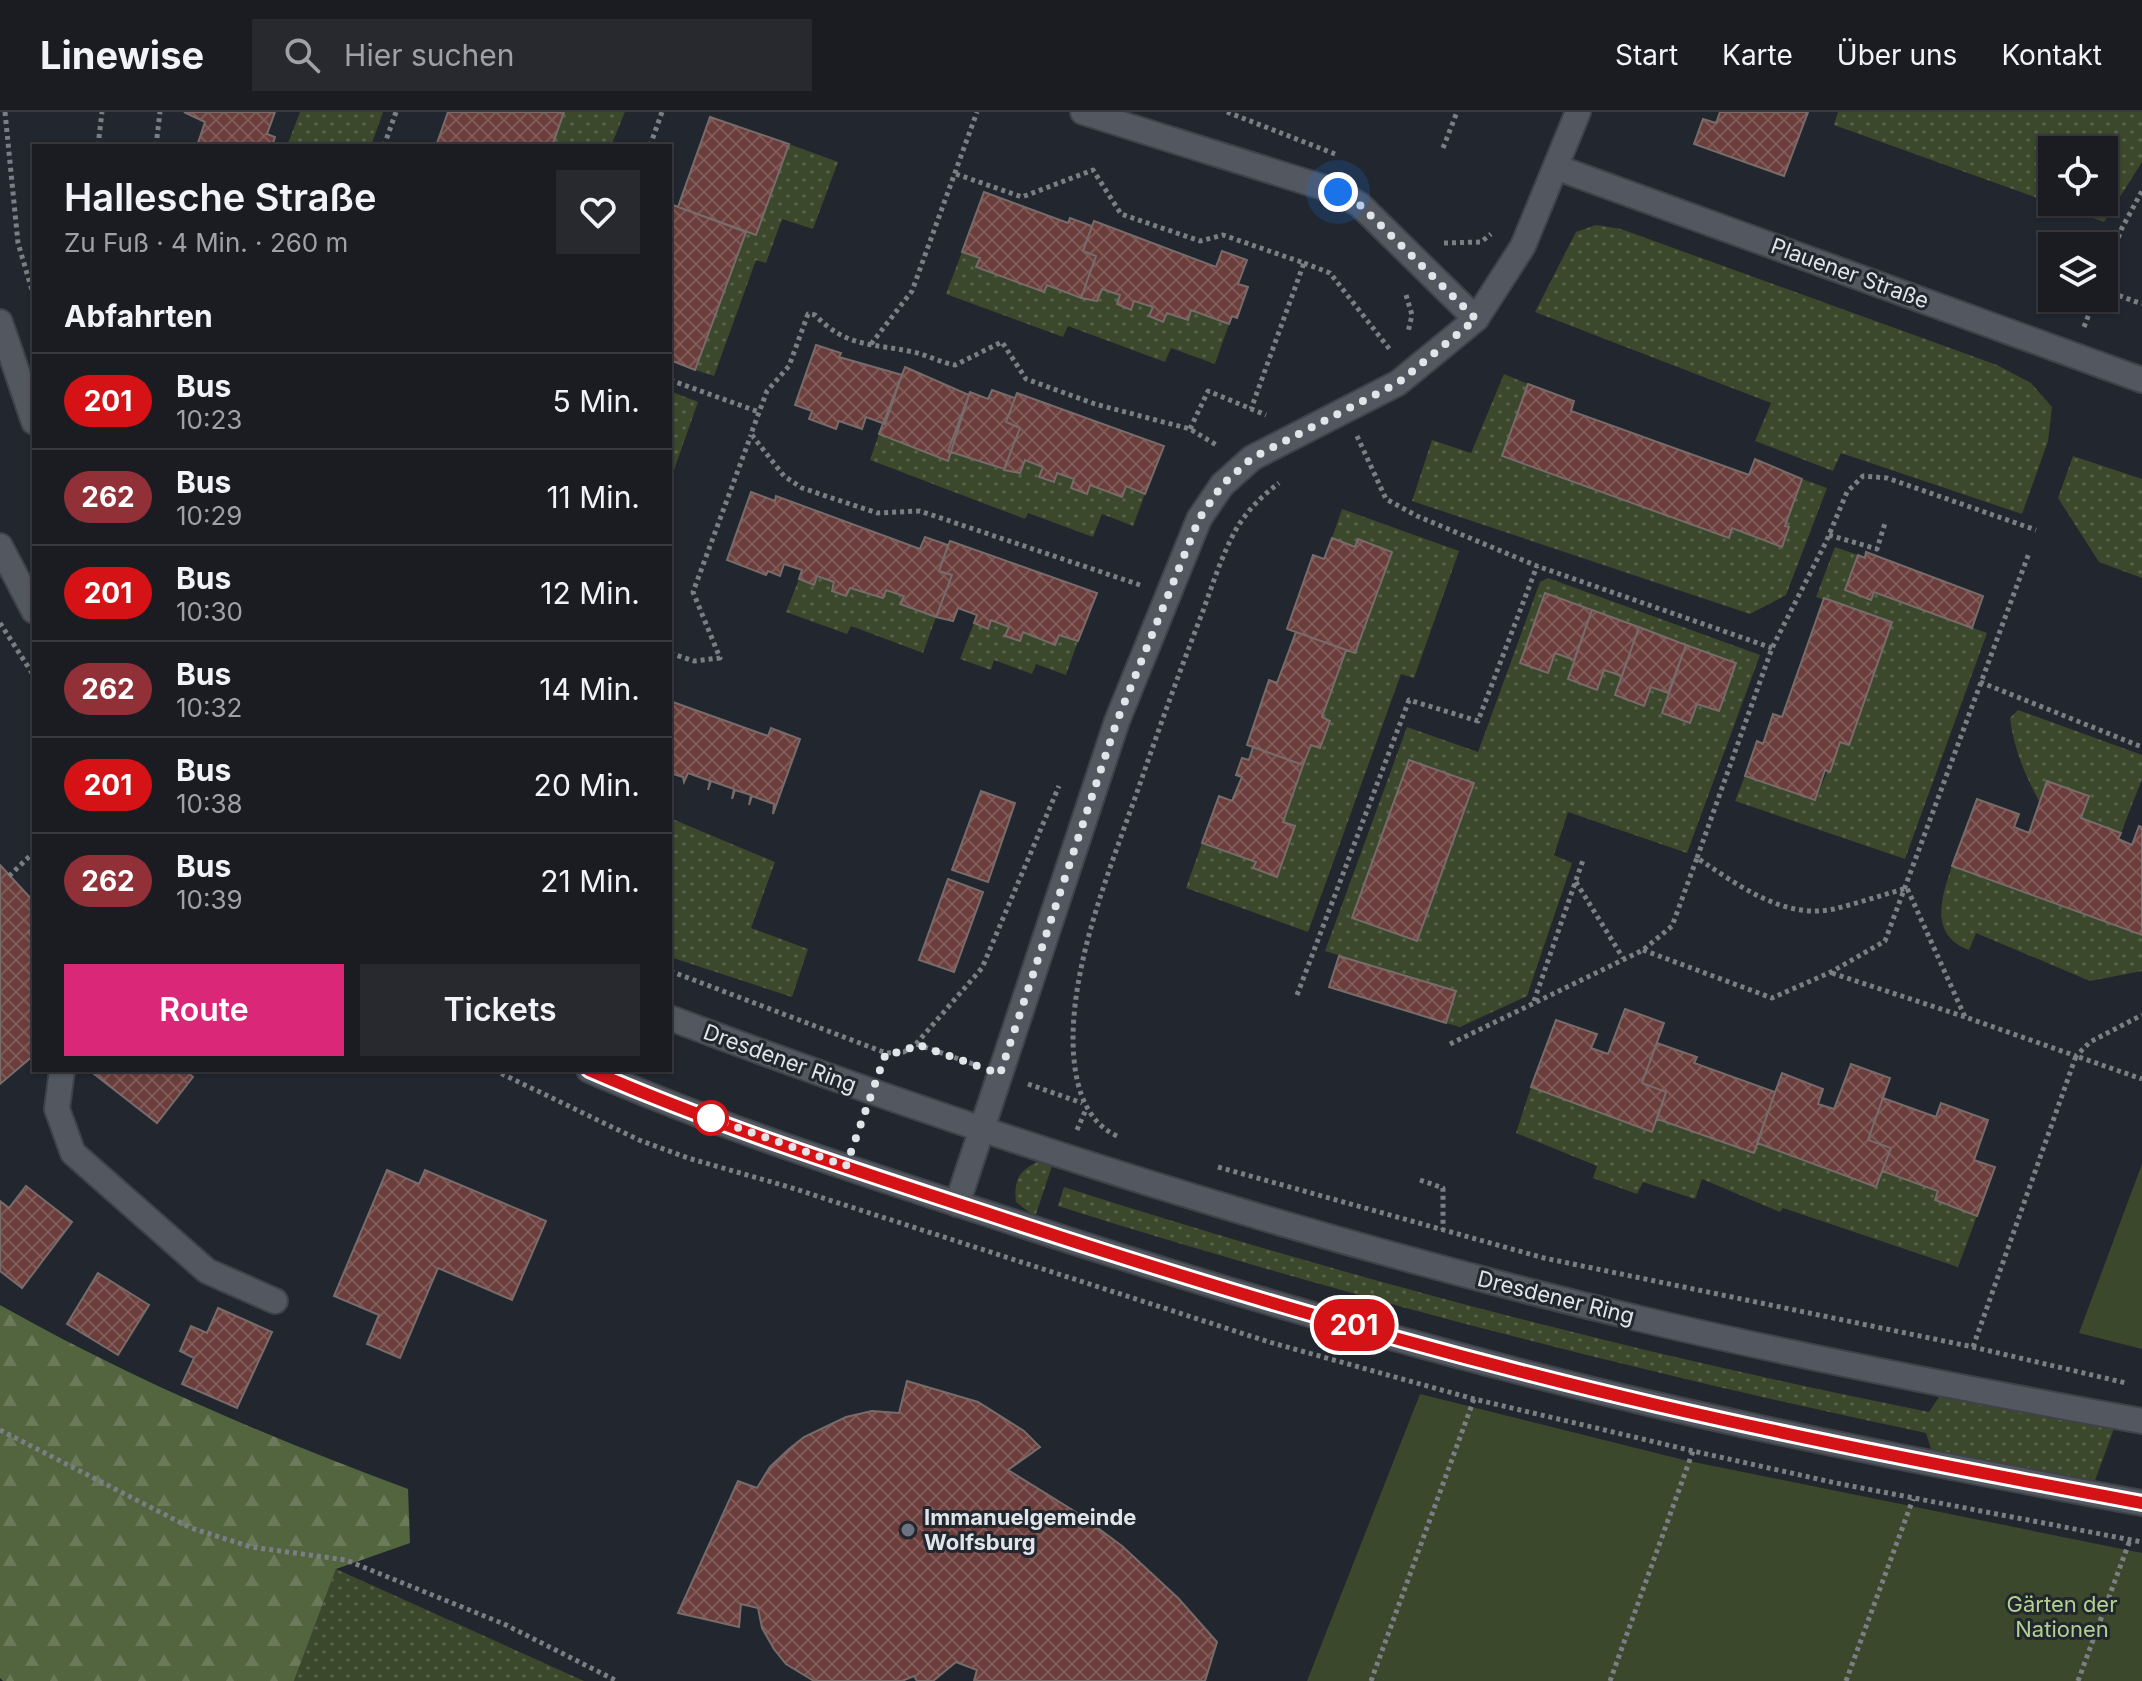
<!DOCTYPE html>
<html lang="de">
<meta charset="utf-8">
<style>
:root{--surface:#1a1c22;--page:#27292f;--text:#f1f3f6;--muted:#9fa1a5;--line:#383a40;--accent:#db2777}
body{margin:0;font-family:Inter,sans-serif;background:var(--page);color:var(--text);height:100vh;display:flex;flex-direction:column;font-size:30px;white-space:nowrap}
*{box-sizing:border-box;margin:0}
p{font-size:26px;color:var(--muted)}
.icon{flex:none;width:44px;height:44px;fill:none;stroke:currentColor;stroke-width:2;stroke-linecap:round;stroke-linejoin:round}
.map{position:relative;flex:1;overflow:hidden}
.details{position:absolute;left:32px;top:32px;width:640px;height:928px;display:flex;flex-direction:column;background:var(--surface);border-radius:0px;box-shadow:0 2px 6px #0004,0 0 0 2px var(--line)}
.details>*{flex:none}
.badge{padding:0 16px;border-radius:26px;font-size:28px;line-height:52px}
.tools{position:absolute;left:2038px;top:24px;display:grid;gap:16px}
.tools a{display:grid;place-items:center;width:80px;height:80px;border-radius:0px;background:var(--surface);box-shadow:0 2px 6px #0004,0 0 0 2px var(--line);font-size:40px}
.you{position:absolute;width:40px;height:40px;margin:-20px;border:6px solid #fff;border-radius:50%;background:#1a73e8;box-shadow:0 0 0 12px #1a73e833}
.map>.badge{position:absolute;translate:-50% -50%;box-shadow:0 0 0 4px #fff}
h2{padding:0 32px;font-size:30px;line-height:72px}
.round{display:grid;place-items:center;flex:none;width:84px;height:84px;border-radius:0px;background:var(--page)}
.headline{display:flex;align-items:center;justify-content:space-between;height:136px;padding:0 32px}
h1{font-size:38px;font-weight:600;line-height:60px}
.button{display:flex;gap:16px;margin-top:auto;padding:16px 32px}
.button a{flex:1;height:92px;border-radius:0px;background:var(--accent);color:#fff;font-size:32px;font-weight:600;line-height:92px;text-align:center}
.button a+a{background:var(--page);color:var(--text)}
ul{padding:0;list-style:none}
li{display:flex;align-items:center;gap:24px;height:96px;padding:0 32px;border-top:2px solid var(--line)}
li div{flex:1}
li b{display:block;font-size:30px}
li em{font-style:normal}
li .badge{min-width:88px;font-weight:700;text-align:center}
header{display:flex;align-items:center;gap:48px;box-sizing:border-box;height:112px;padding:0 40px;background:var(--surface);border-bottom:2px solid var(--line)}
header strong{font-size:38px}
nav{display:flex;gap:44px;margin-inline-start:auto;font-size:28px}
.search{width:560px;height:72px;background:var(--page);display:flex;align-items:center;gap:20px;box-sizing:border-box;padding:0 28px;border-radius:0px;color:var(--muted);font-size:30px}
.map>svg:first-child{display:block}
.grass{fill:url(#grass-dots);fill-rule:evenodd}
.forest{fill:url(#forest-firs)}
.park{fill:#3b482b}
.building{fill:url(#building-cross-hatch);stroke:#786c6b;stroke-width:2}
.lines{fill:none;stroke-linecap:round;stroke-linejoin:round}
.lane-casing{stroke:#3f4249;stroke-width:28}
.street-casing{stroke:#3f4249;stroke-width:28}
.secondary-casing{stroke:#3f4249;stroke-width:28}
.path{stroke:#7b7f85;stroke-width:5;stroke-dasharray:4 4;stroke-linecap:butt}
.lane{stroke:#535760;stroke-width:24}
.street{stroke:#535760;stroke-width:24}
.secondary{stroke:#535760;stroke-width:24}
.line-casing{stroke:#fff;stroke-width:18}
.line{stroke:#d51317;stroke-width:12}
.walk{stroke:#e1e4e9;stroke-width:8;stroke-dasharray:0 14.4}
.stop-dot{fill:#fff;stroke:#d51317;stroke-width:4}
.worship-dot{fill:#6b7280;stroke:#22262e;stroke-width:3}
.labels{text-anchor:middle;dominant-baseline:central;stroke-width:6;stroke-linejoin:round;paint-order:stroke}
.street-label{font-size:22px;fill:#e1e4e9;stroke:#22262e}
.poi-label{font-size:22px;font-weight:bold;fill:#e1e4e9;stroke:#22262e;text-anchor:start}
.park-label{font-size:22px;fill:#b2d08f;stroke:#22262e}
</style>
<header>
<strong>Linewise</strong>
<div class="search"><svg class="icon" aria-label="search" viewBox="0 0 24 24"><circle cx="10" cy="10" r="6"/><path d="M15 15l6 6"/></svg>Hier suchen</div>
<nav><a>Start</a><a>Karte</a><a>Über uns</a><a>Kontakt</a></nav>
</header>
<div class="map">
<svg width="2142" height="1569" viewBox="0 0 2142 1569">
<defs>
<pattern id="grass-dots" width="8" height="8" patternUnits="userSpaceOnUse" patternTransform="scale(2)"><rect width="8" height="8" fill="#3b482b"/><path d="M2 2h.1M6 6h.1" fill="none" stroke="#57624a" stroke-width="1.8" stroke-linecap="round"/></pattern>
<pattern id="forest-firs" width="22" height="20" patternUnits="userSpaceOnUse" patternTransform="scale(2)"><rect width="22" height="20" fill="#53653e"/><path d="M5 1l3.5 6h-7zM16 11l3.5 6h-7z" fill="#6b7b5a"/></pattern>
<pattern id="building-cross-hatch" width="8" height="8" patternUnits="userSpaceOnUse" patternTransform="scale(2)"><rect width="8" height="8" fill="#6b3e3c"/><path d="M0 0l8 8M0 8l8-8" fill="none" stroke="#805a58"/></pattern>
</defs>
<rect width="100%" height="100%" fill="#22262e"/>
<path class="grass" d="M 300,0 L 383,0 L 371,34 L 287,34 Z
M 564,0 L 625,0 L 611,34 L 552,34 Z
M 1838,0 L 2142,0 L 2142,50 L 2104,110 L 1834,13 ZM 2052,38 L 2104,38 L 2104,90 L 2052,90 Z
M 789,32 L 838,50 L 813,117 L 782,107 L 766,151 L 756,148 L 714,264 L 695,258 L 746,120 L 756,123 Z
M 1596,113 L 1621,117 L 1997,253 L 2031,271 L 2052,295 L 2048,329 L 2022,402 L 1841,341 L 1833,359 L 1755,329 L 1771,291 L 1535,200 L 1576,120 Z
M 962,140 L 980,146 L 977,156 L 1043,180 L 1047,173 L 1084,187 L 1102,177 L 1120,183 L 1117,192 L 1130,198 L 1134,189 L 1153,195 L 1150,204 L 1163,210 L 1167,201 L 1187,208 L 1191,198 L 1229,212 L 1215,252 L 1171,236 L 1165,250 L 1068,214 L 1063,225 L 946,182 Z
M 1504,262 L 1528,272 L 1502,345 L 1728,426 L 1732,416 L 1782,435 L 1789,416 L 1785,414 L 1802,367 L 1827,376 L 1786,483 L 1750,502 L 1412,389 L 1432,328 L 1471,341 Z
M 672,280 L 698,290 L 670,369 L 670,284 Z
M 879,322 L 947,349 L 951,340 L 1006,359 L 1025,348 L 1043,355 L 1039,364 L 1054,370 L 1057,361 L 1074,367 L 1071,376 L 1086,382 L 1090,373 L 1122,384 L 1126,374 L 1145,382 L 1133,414 L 1102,402 L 1093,425 L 1028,401 L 1025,407 L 870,348 Z
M 2073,344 L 2142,367 L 2142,466 L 2099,450 L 2058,386 Z
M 1342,397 L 1459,439 L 1414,566 L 1401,562 L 1308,820 L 1186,776 L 1202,731 L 1256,750 L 1254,756 L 1277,764 L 1295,715 L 1283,710 L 1311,633 L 1321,635 L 1330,609 L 1322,605 L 1346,538 L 1355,541 L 1355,435 L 1332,426 Z
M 1835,435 L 1858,443 L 1845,478 L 1871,488 L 1874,480 L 1987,521 L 1905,747 L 1735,689 L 1745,664 L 1815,688 L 1840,630 L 1849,632 L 1892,511 L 1816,485 Z
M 817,464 L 834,470 L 832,479 L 846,484 L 850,476 L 883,486 L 886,478 L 904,484 L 901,492 L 936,505 L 923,541 L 851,514 L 847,522 L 786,500 L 799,467 L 814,472 Z
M 1548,466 L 1760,543 L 1687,741 L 1568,700 L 1554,743 L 1572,751 L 1527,884 L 1460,915 L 1446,911 L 1456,879 L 1325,839 L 1407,615 L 1478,640 L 1540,470 ZM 1545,481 L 1736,551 L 1719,599 L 1697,592 L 1689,611 L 1662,601 L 1668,581 L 1651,575 L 1644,593 L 1615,584 L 1622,564 L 1604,558 L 1596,578 L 1568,567 L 1574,548 L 1555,541 L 1548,560 L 1520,550 ZM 1409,648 L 1473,671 L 1416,829 L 1352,806 Z
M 991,508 L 1009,515 L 1006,524 L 1020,528 L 1023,520 L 1055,532 L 1059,523 L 1078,529 L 1066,563 L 1036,552 L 1032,562 L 994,548 L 991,558 L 960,547 L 974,511 L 987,517 Z
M 2018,598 L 2142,643 L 2142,667 L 2121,721 L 2081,706 L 2088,684 L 2040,691 C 2025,663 2014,638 2010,606 Z
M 670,706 L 775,750 L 751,816 L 808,837 L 792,885 L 670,845 Z
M 1952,754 L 2142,823 L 2142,859 L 2090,869 L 1976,821 L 1969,838 C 1928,823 1942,784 1952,754 Z
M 1531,975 L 1651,1020 L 1657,1007 L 1753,1041 L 1757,1031 L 1876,1074 L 1882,1059 L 1938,1079 L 1935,1088 L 1977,1104 L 1958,1155 L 1783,1096 L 1780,1100 L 1702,1067 L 1695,1087 L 1643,1070 L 1637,1082 L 1593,1066 L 1597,1054 L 1516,1021 Z
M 1040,1049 L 1053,1051 L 1035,1105 L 1016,1090 C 1013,1068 1020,1057 1040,1049 Z
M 1064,1075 C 1348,1166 1637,1242 1929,1300 L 1941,1282 L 2115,1314 L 2094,1371 L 1932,1340 L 1926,1321 C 1632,1259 1344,1184 1058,1094 Z
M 336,1457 L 584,1569 L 294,1569 Z"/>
<path class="forest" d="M 0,1193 C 133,1268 266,1324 408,1377 L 410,1431 L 336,1457 L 294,1569 L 3,1569 L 0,1566 Z"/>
<path class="park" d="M 2142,1052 L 2142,1237 L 2079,1221 Z
M 1420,1282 L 1684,1348 L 2142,1441 L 2142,1569 L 1307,1569 Z"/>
<path class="building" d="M 184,0 L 275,0 L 267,22 L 275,25 L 272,34 L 197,34 L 205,10 Z
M 448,0 L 564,0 L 552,34 L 436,34 Z
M 1720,0 L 1808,0 L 1784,64 L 1694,32 L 1703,7 L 1716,11 Z
M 710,5 L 789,32 L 756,123 L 678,95 Z
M 984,80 L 1068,111 L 1070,106 L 1092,114 L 1083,139 L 1096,144 L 1081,186 L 1047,173 L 1044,180 L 976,155 L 980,146 L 962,140 Z
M 670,92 L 746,120 L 695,258 L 670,248 Z
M 1094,109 L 1216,155 L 1222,139 L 1247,148 L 1238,172 L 1248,175 L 1237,206 L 1232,204 L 1229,212 L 1191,198 L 1188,208 L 1167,201 L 1163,210 L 1149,204 L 1153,195 L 1134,189 L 1131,198 L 1117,192 L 1120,183 L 1102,177 L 1097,189 L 1081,186 L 1096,144 L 1083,139 Z
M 816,233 L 841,241 L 839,245 L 902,263 L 885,312 L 866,305 L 862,317 L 839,309 L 836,317 L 809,307 L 812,299 L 795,293 Z
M 905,255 L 969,283 L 948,349 L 879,322 Z
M 1528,272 L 1574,289 L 1571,299 L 1749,363 L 1755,347 L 1802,367 L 1785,414 L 1789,415 L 1782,435 L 1732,416 L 1729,426 L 1502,344 Z
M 992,278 L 1015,286 L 1006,310 L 1020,316 L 1004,357 L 948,339 L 970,280 L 988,287 Z
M 1017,281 L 1164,334 L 1145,382 L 1126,374 L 1122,385 L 1090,373 L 1087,382 L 1071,376 L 1074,367 L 1057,361 L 1054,370 L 1039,365 L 1043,355 L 1025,348 L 1020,361 L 1004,358 L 1020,316 L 1006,310 Z
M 751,380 L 775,389 L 776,384 L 920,437 L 925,425 L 948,433 L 939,459 L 952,463 L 936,505 L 900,492 L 904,484 L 886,478 L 883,486 L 850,476 L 846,484 L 832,479 L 834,470 L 817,464 L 814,473 L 799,467 L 802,458 L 784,452 L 780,464 L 768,459 L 766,463 L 727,448 Z
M 1332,426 L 1355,435 L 1358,427 L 1392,440 L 1355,541 L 1287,517 L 1313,443 L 1324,447 Z
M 950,429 L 1097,481 L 1078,529 L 1059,523 L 1055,533 L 1023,520 L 1020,529 L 1005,524 L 1009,515 L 991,508 L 988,517 L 974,511 L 977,503 L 958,496 L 953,509 L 936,505 L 952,463 L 939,459 Z
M 1866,440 L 1983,484 L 1972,516 L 1874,480 L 1871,488 L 1845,478 L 1858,443 L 1865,446 Z
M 1545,481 L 1592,498 L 1574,548 L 1555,541 L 1548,561 L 1520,551 Z
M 1824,486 L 1892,510 L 1849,633 L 1840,630 L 1830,660 L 1825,658 L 1815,688 L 1745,664 L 1757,629 L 1763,632 L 1773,602 L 1782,605 Z
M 1592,498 L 1639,515 L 1622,564 L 1604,558 L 1597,578 L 1568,567 Z
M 1639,515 L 1686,533 L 1668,581 L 1651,575 L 1644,594 L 1615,583 Z
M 1296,520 L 1346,538 L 1322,605 L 1330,609 L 1320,636 L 1311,633 L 1303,653 L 1247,633 L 1269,568 L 1277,571 Z
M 1686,533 L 1736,551 L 1719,599 L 1697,592 L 1690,611 L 1662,601 Z
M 670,589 L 768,624 L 771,616 L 800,627 L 773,702 L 774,692 L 752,684 L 749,693 L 751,683 L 735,678 L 732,687 L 734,677 L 711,669 L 708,678 L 710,669 L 688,661 L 684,670 L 683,665 L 670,661 Z
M 1253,635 L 1303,653 L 1283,710 L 1295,714 L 1277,765 L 1253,756 L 1256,750 L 1202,731 L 1219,684 L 1232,689 L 1242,665 L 1236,663 L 1242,646 L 1249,648 Z
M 1409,648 L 1474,671 L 1417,829 L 1352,806 Z
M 2047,669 L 2089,684 L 2081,706 L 2121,721 L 2118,727 L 2132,733 L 2139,714 L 2142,715 L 2142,823 L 1952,754 L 1977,687 L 2019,702 L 2014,715 L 2029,721 Z
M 981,679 L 1015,691 L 988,770 L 952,758 Z
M 0,753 L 34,790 L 34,815 L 28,820 L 34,827 L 34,943 L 0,972 Z
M 948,767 L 983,780 L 954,860 L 919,848 Z
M 1339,844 L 1456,879 L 1446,911 L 1329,875 Z
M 1625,897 L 1664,911 L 1642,971 L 1666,980 L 1652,1020 L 1531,975 L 1556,908 L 1597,922 L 1591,936 L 1608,942 Z
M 1657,931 L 1697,945 L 1694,951 L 1775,980 L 1754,1041 L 1657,1007 L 1666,980 L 1642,971 Z
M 1851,952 L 1890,966 L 1868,1028 L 1891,1036 L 1876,1075 L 1757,1031 L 1782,961 L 1823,977 L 1818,992 L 1834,997 Z
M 89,958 L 185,958 L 193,965 L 157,1011 Z
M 1883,986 L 1936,1005 L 1941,991 L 1988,1008 L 1974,1048 L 1995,1055 L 1977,1104 L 1935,1088 L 1938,1079 L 1882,1059 L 1891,1036 L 1868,1028 Z
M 387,1058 L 419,1072 L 425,1058 L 546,1109 L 512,1188 L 438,1156 L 400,1246 L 367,1232 L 379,1203 L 334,1184 Z
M 26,1074 L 72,1110 L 22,1176 L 0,1159 L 0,1089 L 9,1096 Z
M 98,1161 L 149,1193 L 118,1243 L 67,1212 Z
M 218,1196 L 272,1220 L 237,1296 L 182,1272 L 194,1246 L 180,1239 L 191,1214 L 207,1221 Z
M 907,1269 L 978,1290 L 1024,1319 L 1040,1335 L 1008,1358 L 1079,1402 L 1122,1434 L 1178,1486 L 1217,1530 L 1205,1569 L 974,1569 L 977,1558 L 956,1550 L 933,1569 L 917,1569 L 914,1564 L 902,1569 L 814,1569 L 786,1552 L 774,1537 L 762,1516 L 758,1496 L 741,1492 L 739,1515 L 678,1501 L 738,1369 L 757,1376 L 770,1355 L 789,1337 L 804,1325 L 846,1305 L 872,1299 L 899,1301 Z"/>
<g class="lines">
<defs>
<path id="lane" d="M 62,958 L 57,997 L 73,1041 L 207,1159 L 275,1189"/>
<path id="street" d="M 1083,0 L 1338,80 L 1360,93 L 1476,207
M 1558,56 L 2142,268
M 957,1092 L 1117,609 L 1199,407 L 1222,373 L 1252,346 L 1398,271 L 1476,207 L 1523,134 L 1578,0"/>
<path id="secondary" d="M 0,210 L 34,310
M 0,434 L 34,499
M 670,906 C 988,1026 1315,1129 1645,1208 C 1810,1247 1976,1279 2142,1309
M 589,958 C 722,1016 863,1061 1001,1106 C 1216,1177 1436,1242 1657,1293 C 1817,1330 1980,1361 2142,1391"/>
</defs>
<use href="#lane" class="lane-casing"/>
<use href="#street" class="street-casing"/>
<use href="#secondary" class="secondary-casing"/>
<path class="path" d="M 5,0 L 18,131 L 34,185
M 1227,0 L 1335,42
M 98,34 L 102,0
M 156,34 L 160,0
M 384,34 L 396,0
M 650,34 L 662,0
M 1443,36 L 1457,0
M 956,62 L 1022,85 L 1093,58 L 1121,102 L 1200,129 L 1223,123 L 1304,151 L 1251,297
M 1444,131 L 1481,130 L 1491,122
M 1304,151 L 1330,161 L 1391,239
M 2104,163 L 2122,116 L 2142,79
M 2104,178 L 2142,192
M 1406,183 L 1412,203 L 1408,220
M 2084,215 L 2095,186
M 871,232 L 912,179 L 977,0
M 670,268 L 759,300
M 1190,317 L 1208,279 L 1266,303
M 1357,324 L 1386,387 L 1417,404 L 1537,454 L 1772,536
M 1829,423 L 1877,437 L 1885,411
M 1140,473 L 920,399 L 877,401 L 802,376 L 784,364 L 751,322 L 767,279 L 789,254 L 808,202 L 815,203 C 847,236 872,231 913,240 C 928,243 941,251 955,253 L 1002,230 L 1026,267 L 1095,292 L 1190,317 L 1218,334
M 0,511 L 34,564
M 670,541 L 694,549 L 720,546 L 693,480 L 751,323
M 1980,570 L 2142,635
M 1697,746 L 1772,536 L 1826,430 L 1847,380 L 1863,364 L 1887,366 L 2036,418
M 9,764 L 34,740
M 1576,770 L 1623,846
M 1643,838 L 1772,886 L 1831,860 L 1885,829 L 2029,441
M 670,859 L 886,941 L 904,940 L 916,932 L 973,952
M 1832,861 L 1965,905
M 1297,883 L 1409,588 L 1478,609 L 1537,454
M 1534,889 L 1583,748
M 916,932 L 982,856 L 1059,674
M 1450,932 L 1643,838 L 1672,814 L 1697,746 C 1737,772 1783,808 1834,797 C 1858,791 1883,783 1907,776 L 1965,905 L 2076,944 L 2090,930 L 2142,903
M 494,958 L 639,1028 L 688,1046 L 789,1075 L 1269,1230 L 1474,1287 L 1693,1339 L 1836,1371 L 2142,1430
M 1028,972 L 1082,991
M 1077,1018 L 1087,995
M 1117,1024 C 1080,1007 1073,962 1073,925 C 1074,839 1115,745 1143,663 C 1162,608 1182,553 1203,499 C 1212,474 1220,449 1232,425 C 1242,404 1260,385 1279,371
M 1218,1055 L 1544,1146 L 1973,1235 L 2126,1271
M 1420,1068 L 1443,1076 L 1443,1118
M 1973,1235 L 2076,944 L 2142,967
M 0,1318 L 191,1416 L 251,1435 L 346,1448 L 504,1512 L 617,1569
M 1371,1569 L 1474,1287
M 1610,1569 L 1693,1339
M 1846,1569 L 1913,1387
M 2078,1569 L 2130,1428"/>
<use href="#lane" class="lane"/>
<use href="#street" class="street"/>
<use href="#secondary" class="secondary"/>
</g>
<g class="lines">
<defs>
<path id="line" d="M 589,958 C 722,1016 863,1061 1001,1106 C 1217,1177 1436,1242 1657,1293 C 1817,1330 1980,1361 2142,1391"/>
</defs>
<use href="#line" class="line-casing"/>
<use href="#line" class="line"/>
<path class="walk" d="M 711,1006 L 846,1054 L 886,941 L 904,940 L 916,932 L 1000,962 L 1117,609 L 1199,407 L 1222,373 L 1252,346 L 1398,271 L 1476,207 L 1360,93 L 1338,80"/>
</g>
<circle class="stop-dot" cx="711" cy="1006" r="16"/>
<circle class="worship-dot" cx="908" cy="1418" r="8"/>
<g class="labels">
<g class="street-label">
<text transform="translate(1850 161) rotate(20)">Plauener Straße</text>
<text transform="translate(780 946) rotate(20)">Dresdener Ring</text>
<text transform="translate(1556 1185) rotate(14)">Dresdener Ring</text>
</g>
<g class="poi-label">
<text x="924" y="1405">Immanuelgemeinde<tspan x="924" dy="25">Wolfsburg</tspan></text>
</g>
<g class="park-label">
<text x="2062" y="1492">Gärten der<tspan x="2062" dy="25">Nationen</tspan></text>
</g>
</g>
</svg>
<div class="tools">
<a><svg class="icon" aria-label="locate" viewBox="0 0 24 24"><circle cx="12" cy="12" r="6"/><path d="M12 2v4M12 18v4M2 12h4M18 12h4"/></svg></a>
<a><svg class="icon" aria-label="layers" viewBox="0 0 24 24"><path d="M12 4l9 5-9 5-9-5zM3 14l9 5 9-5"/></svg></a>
</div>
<div class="you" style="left:1338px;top:80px"></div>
<b class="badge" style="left:1354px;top:1213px;background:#d51317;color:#fff">201</b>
<section class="details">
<div class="headline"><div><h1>Hallesche Straße</h1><p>Zu Fuß · 4 Min. · 260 m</p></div><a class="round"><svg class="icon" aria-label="heart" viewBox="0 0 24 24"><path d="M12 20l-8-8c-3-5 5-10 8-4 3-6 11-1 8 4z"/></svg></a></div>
<h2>Abfahrten</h2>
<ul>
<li><span class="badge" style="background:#d51317;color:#fff">201</span><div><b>Bus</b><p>10:23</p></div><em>5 Min.</em></li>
<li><span class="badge" style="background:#923037;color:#fff">262</span><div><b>Bus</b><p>10:29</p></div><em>11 Min.</em></li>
<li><span class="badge" style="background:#d51317;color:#fff">201</span><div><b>Bus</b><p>10:30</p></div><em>12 Min.</em></li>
<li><span class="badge" style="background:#923037;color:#fff">262</span><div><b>Bus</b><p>10:32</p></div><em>14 Min.</em></li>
<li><span class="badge" style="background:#d51317;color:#fff">201</span><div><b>Bus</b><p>10:38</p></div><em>20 Min.</em></li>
<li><span class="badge" style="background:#923037;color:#fff">262</span><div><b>Bus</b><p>10:39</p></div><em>21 Min.</em></li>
</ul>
<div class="button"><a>Route</a><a>Tickets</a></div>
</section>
</div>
